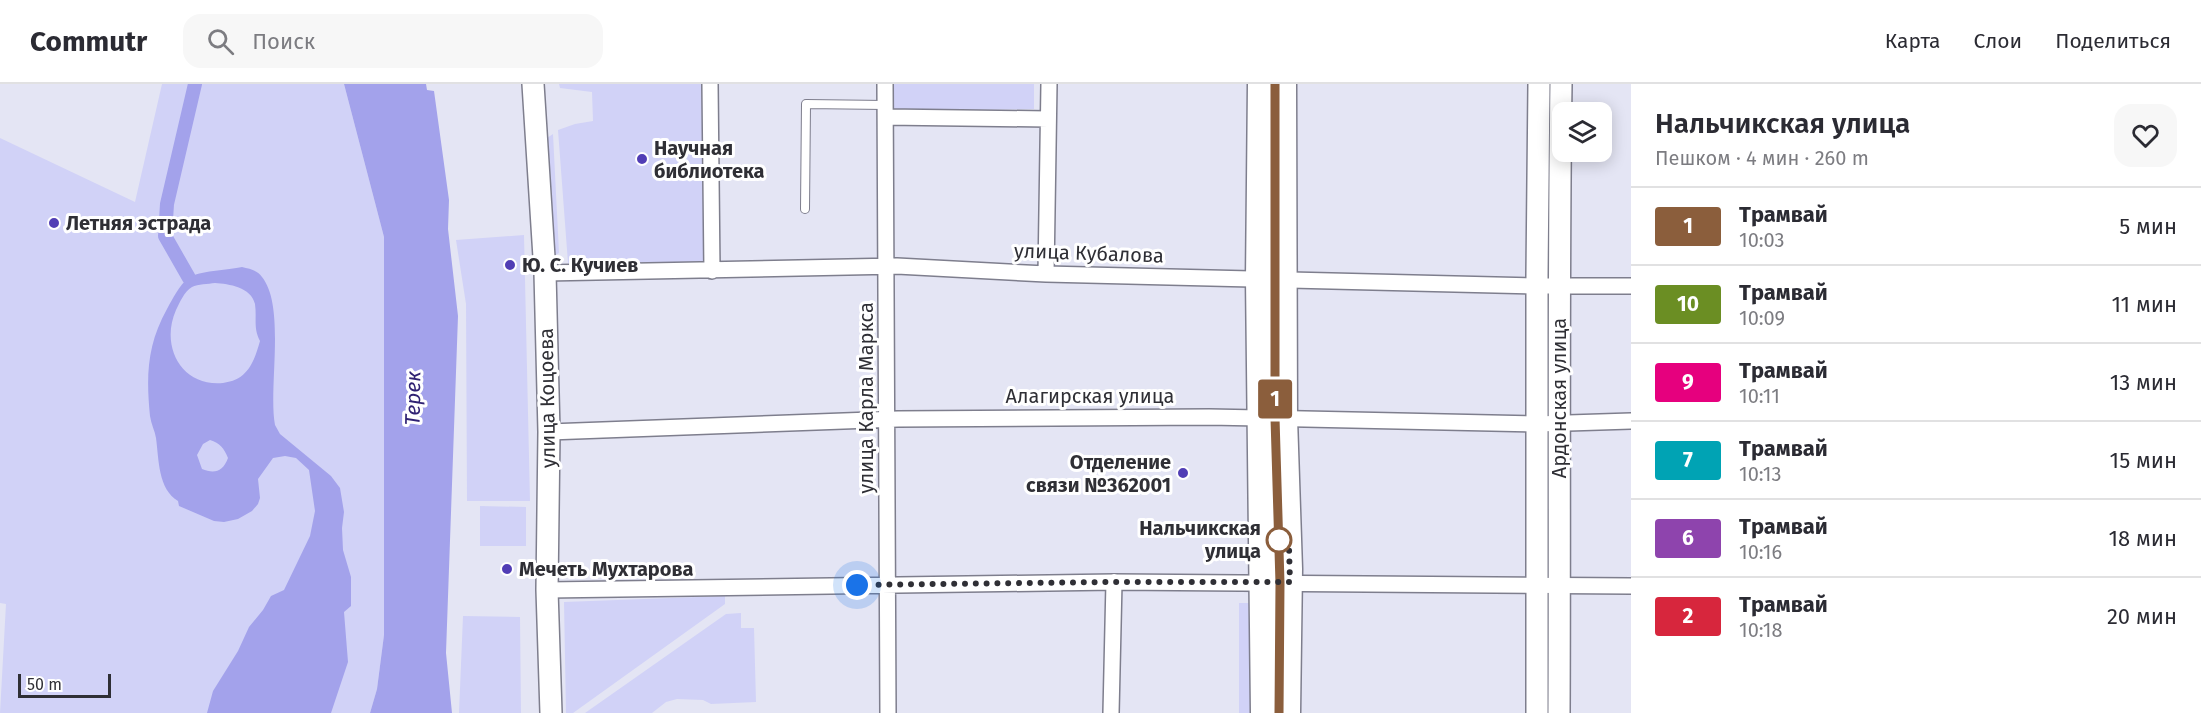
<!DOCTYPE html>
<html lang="ru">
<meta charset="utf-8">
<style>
:root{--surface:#fff;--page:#f7f7f7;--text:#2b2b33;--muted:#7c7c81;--line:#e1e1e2}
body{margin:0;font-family:"Fira Sans",sans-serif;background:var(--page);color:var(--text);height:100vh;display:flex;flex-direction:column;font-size:22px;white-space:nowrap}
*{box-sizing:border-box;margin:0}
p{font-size:20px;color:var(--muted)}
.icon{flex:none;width:33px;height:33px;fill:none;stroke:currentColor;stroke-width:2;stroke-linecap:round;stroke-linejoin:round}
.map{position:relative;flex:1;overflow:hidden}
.drawer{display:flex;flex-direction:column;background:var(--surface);width:570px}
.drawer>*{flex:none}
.badge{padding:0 12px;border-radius:4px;font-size:21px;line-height:39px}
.buttons{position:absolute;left:1552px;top:18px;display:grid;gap:12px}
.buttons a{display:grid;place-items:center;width:60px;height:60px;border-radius:12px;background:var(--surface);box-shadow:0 3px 15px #0003;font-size:30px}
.scale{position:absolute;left:18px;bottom:15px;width:93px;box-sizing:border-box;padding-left:6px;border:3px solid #2f2f35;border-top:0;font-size:16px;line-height:21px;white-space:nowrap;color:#2f2f35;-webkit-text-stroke:4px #fff;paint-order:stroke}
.you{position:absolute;width:30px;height:30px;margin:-15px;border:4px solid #fff;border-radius:50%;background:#1a73e8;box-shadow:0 0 0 9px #1a73e833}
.map>.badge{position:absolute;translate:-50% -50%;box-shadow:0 0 0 3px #fff}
.round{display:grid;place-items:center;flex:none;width:63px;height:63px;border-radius:18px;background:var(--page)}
.overview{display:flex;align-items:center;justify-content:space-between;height:102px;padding:0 24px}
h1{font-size:28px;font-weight:600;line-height:45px}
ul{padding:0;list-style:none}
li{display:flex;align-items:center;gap:18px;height:78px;padding:0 24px;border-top:2px solid var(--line)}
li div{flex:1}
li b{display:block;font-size:22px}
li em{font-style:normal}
li .badge{min-width:66px;font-weight:700;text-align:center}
header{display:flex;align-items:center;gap:36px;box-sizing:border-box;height:84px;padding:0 30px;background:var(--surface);border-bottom:2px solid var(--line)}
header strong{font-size:28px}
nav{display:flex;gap:33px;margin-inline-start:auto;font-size:21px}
.search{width:420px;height:54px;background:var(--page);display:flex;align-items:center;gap:15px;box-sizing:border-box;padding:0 21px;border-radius:18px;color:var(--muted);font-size:22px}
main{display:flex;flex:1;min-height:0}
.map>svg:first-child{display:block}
.green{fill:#d1d2f7}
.water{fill:#a3a2eb;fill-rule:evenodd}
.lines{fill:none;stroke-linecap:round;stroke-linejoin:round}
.canal{stroke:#a3a2eb;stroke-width:14}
.lane-casing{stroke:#7e7e8d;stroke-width:10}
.street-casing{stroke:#7e7e8d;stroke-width:18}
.secondary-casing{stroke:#7e7e8d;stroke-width:24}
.primary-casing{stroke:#7e7e8d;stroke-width:27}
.lane{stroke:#fff;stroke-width:8}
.street{stroke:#fff;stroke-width:15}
.secondary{stroke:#fff;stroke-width:21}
.primary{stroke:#fff;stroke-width:24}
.tram{stroke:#81828c;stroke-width:1.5}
.line-casing{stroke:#fff;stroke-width:14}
.line{stroke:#8b5e3c;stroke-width:9}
.walk{stroke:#2f2f35;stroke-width:6;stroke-dasharray:0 10.8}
.poi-dot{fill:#513db5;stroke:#fff;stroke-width:2}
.stop-dot{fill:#fff;stroke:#8b5e3c;stroke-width:3}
.labels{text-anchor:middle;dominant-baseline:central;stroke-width:6;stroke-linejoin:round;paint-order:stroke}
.poi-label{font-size:20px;font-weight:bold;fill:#2f2f35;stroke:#fff;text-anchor:start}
.street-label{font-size:20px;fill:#2f2f35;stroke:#fff}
.stop-label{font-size:20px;font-weight:bold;fill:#2f2f35;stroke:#fff;text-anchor:end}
.water-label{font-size:21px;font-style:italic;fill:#2f2173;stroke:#fff}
</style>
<header>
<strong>Commutr</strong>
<div class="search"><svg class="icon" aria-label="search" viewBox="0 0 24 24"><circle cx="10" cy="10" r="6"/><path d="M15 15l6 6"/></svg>Поиск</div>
<nav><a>Карта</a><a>Слои</a><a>Поделиться</a></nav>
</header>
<main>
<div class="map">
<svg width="1631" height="629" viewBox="0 0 1631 629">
<rect width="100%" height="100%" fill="#e4e5f4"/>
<path class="green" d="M 162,0 L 344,0 L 384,153 L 384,551 L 377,605 L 370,629 L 0,629 L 6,520 L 0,519 L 0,54 L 135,118 Z
M 559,0 L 703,0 L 704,178 L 568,179 L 558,46 L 575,40 L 593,37 L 592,8 L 560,4 Z
M 891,0 L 1034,0 L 1034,25 L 892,27 Z
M 553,50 L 559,169 L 554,172 L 547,54 Z
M 524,151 L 530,417 L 467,417 L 466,220 L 456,156 Z
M 480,422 L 526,423 L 526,462 L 480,462 Z
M 725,512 L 725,520 L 573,629 L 566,629 L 564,518 Z
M 1239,519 L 1255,519 L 1255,629 L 1239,629 Z
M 741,529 L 741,544 L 754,544 L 756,618 L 711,620 L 703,616 L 677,615 L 666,618 L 652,629 L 585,629 L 726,530 Z
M 463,532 L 520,533 L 521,629 L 459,629 Z"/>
<path class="water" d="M 344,0 L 426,0 L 427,6 L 434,7 L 449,116 L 448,145 L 458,232 L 446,569 L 452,629 L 370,629 L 377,605 L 384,551 L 384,153 Z
M 242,183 C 250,185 257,186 262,193 C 286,223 268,304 275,341 L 280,350 L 331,392 L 340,404 L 344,428 L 342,444 L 343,466 L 351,493 L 351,522 L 344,528 L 348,578 L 331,629 L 207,629 L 213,607 L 238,567 L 249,543 L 263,526 L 271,512 L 284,506 L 310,452 L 315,427 L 309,386 L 296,374 L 285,372 L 273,374 L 258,395 L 260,414 L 258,420 L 252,427 L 238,435 L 224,438 L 214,437 L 179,422 L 178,417 C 158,405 159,376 156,354 C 155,347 151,340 150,332 C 146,292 147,261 167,225 C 173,214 179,202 188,194 C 197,187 229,186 242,183 ZM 215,199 C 229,200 251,203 255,220 C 257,234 253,244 260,257 C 254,278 248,296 223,299 C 181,303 160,262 176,226 C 180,218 184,208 192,203 C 198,200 208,200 215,199 ZM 210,356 C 220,359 224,364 228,374 C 223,388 214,390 202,385 L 197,371 L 203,360 Z"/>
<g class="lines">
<path class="canal" d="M 189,194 L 165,152 L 167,120 L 195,0"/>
<defs>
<path id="lane" d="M 805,125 L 806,20 L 885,21"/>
<path id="street" d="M 710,0 L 712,187
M 885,0 L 888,629
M 886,33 L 1048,35
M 545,189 L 897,182 L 1046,190 L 1537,202 L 1631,202
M 1046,190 L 1049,0
M 549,348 L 898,335 L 1209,333 L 1537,340 L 1631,337
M 547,506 L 1114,498 L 1631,502
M 1111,629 L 1114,498"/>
<path id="secondary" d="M 533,0 L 545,189 L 549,348 L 547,506 L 551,629
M 1537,629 L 1537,191 L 1539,0
M 1559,629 C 1560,419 1558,210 1561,0"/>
<path id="primary" d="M 1260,0 L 1258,195 L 1263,629
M 1284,0 L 1285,334 L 1290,485 L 1288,629"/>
</defs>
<use href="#lane" class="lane-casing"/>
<use href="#street" class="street-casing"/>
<use href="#secondary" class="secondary-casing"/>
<use href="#primary" class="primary-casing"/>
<use href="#lane" class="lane"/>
<use href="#street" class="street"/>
<use href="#secondary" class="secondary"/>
<use href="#primary" class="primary"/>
<path class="tram" d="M 1275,0 L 1275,334 L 1280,499 L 1279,629"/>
</g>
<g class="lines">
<defs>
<path id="line" d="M 1275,0 L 1275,334 L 1280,499 L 1279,629"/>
</defs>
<use href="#line" class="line-casing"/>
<use href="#line" class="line"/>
<path class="walk" d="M 857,501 L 1114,498 L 1290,498 L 1289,463 L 1279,456"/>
</g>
<g class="poi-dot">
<circle cx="642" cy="75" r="6"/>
<circle cx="54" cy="139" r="6"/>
<circle cx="510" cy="181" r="6"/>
<circle cx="1183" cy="389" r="6"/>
<circle cx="507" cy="485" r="6"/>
</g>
<circle class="stop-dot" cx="1279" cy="456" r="12"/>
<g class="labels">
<g class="poi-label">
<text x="654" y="64">Научная<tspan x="654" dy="23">библиотека</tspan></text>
<text x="66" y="139">Летняя эстрада</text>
<text x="522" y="181">Ю. С. Кучиев</text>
<text x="1171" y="378" text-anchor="end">Отделение<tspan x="1171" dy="23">связи №362001</tspan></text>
<text x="519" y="485">Мечеть Мухтарова</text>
</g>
<g class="street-label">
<text transform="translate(1089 169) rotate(2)">улица Кубалова</text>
<text x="1090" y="312">Алагирская улица</text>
<text transform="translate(547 314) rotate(-91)">улица Коцоева</text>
<text transform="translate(866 314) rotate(-90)">улица Карла Маркса</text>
<text transform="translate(1559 314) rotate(-90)">Ардонская улица</text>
</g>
<g class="stop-label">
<text x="1261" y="444">Нальчикская<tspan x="1261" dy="23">улица</tspan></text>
</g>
<g class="water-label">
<text transform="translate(413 314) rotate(-89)">Терек</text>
</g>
</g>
</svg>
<div class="buttons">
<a><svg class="icon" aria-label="layers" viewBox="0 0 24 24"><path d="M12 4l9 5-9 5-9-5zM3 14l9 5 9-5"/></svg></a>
</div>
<div class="scale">50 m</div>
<div class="you" style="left:857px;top:501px"></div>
<b class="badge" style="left:1275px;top:315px;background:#8b5e3c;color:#fff">1</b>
</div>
<section class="drawer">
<div class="overview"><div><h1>Нальчикская улица</h1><p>Пешком · 4 мин · 260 m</p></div><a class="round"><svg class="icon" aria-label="heart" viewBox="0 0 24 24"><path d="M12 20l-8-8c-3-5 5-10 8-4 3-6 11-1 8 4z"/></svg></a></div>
<ul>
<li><span class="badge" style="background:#8b5e3c;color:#fff">1</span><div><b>Трамвай</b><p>10:03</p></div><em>5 мин</em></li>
<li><span class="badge" style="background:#6b8e23;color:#fff">10</span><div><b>Трамвай</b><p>10:09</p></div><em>11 мин</em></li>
<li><span class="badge" style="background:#e6007e;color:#fff">9</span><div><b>Трамвай</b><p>10:11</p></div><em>13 мин</em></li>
<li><span class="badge" style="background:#00a3b4;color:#fff">7</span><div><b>Трамвай</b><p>10:13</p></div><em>15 мин</em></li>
<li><span class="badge" style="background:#8e44ad;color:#fff">6</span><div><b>Трамвай</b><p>10:16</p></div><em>18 мин</em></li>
<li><span class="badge" style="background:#d7263d;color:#fff">2</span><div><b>Трамвай</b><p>10:18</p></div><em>20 мин</em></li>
</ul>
</section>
</main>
